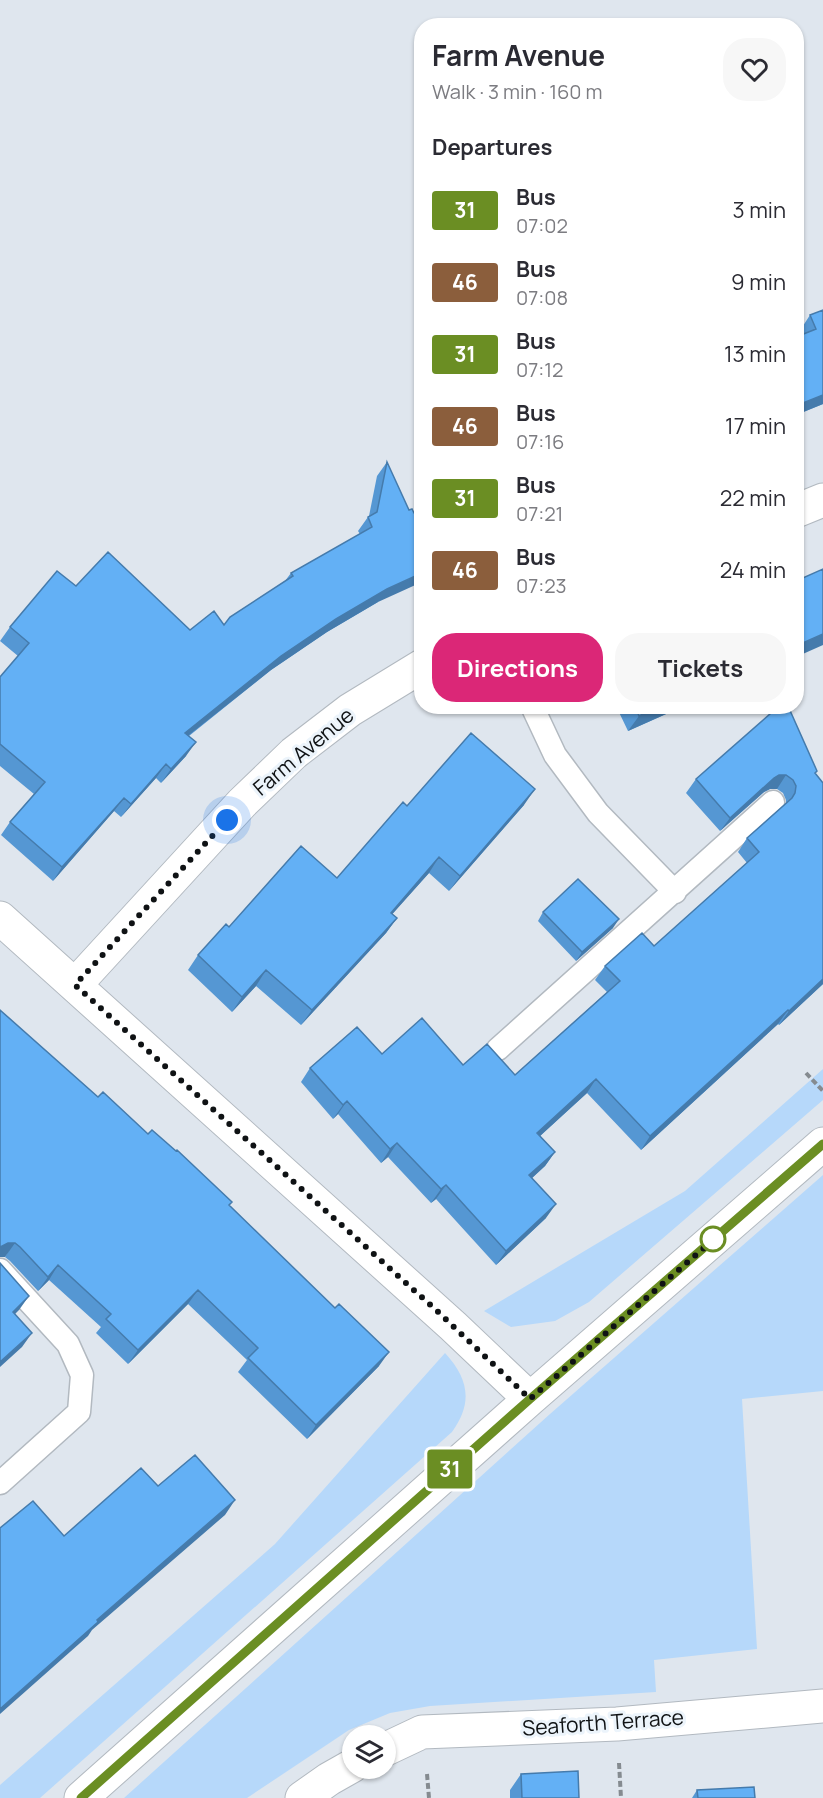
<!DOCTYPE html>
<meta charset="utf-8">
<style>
:root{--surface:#fff;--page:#f7f7f7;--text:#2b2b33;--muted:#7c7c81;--accent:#db2777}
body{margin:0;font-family:Manrope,sans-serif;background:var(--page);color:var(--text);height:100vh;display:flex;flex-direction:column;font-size:22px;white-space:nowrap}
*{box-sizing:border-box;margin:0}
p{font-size:20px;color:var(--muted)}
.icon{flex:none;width:33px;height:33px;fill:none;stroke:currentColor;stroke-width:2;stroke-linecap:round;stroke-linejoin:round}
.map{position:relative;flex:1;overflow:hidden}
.details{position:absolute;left:414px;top:18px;width:390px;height:696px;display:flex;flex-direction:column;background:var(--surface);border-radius:24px;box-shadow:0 2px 4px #0004}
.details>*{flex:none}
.badge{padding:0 12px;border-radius:4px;font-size:21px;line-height:39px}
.controls{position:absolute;left:342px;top:1725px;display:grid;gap:12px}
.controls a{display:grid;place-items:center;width:54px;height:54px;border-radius:50%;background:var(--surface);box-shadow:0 2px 4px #0004;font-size:30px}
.you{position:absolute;width:30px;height:30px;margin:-15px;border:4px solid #fff;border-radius:50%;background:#1a73e8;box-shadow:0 0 0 9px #1a73e833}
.map>.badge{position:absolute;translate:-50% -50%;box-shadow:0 0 0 3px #fff}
h2{padding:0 18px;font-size:22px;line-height:54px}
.round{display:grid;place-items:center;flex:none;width:63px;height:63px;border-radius:24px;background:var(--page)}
.summary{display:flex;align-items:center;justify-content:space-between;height:102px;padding:0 18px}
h1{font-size:28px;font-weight:700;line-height:45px}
.primary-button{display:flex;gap:12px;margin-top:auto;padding:12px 18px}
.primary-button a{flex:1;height:69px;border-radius:24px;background:var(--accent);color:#fff;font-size:24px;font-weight:700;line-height:69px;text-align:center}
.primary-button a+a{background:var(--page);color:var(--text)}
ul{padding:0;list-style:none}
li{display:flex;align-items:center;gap:18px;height:72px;padding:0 18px}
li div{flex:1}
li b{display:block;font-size:22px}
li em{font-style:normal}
li .badge{min-width:66px;font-weight:700;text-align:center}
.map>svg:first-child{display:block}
.green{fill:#b6d8fa}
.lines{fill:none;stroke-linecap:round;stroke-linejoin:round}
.service-casing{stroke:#b2b9c0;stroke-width:25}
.minor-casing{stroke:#b2b9c0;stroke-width:35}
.tertiary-casing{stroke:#b2b9c0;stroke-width:35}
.path{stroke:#858b90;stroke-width:4;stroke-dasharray:6 3;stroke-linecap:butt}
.service{stroke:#fff;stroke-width:22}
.minor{stroke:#fff;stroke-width:33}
.tertiary{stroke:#fff;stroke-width:33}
.wall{fill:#5597d3}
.shaded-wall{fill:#457bac}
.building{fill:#63b0f5;stroke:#457bac;stroke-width:1.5}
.line-casing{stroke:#fff;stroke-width:14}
.line{stroke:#6b8e23;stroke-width:9}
.walk{stroke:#0f1214;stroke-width:6;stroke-dasharray:0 10.8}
.stop-dot{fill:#fff;stroke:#6b8e23;stroke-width:3}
.labels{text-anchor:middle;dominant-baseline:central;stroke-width:6;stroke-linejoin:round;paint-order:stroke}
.street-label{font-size:21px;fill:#0f1214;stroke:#ecf4fb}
</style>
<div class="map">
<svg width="823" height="1798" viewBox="0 0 823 1798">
<rect width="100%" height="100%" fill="#dfe6ee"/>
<path class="green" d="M 823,1069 L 823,1100 L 589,1302 L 555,1321 L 511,1327 L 484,1311 L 685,1191 Z
M 823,1175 L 823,1391 L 742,1399 L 757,1649 L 654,1660 L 656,1692 L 430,1706 L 390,1713 L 349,1730 L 247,1798 L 124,1798 L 550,1414 Z
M 445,1353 C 469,1379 473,1403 452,1432 L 40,1798 L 0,1798 L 0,1785 L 275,1544 Z"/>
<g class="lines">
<defs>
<path id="service" d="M 532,706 L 555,755 L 598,813 L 675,892
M 498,1049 L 773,802
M 0,1270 L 68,1344 L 82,1375 L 79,1412 L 0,1483"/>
<path id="minor" d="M 796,511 L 823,500
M 75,985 L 242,803 L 294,753 L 350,710 L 422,666
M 386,1749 L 422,1732 L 617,1724 L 823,1706
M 302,1798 L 329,1779 L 352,1766"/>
<path id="tertiary" d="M 0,918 L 453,1326 L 530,1399
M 81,1798 L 530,1399 L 823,1144"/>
</defs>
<use href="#service" class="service-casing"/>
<use href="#minor" class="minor-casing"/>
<use href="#tertiary" class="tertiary-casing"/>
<path class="path" d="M 806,1073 L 823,1091
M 619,1763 L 621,1798
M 427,1774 L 429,1798"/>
<use href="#service" class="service"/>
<use href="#minor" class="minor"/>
<use href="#tertiary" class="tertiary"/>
</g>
<path class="wall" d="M 823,310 L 823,404 L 796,415 L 796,337 L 803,334 L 801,329 L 810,315 Z
M 387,462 L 378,602 L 327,632 L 271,670 L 189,736 L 186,756 L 161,783 L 156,778 L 121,817 L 114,811 L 53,881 L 1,835 L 10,822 L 34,794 L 0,766 L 0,677 L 18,656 L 0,641 L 10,627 L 76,586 L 190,630 L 224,625 L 285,581 L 291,573 L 360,534 L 358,531 L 368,517 L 369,516 L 377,476 Z
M 616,706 L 684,706 L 628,731 Z
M 817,771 L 815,774 L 823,783 L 823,984 L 779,1025 L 778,1024 L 641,1150 L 587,1093 L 540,1136 L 555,1152 L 545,1166 L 532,1178 L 546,1218 L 496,1265 L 436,1199 L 431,1203 L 388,1157 L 381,1163 L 338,1114 L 333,1119 L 301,1082 L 310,1068 L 382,1054 L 463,1065 L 515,1075 L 607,992 L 595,980 L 605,966 L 654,946 L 747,863 L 738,852 L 747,838 L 786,803 L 786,800 L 783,793 L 777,789 L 770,789 L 764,792 L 720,831 L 686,793 L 696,779 Z
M 524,805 L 449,891 L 429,873 L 392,914 L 397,918 L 386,933 L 301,1025 L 256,986 L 232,1012 L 188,970 L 198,955 L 229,927 L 337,878 L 407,806 Z
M 543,912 L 613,928 L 576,961 L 538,921 Z
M 98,1097 L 148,1134 L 232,1202 L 229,1206 L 379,1366 L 307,1439 L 238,1372 L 247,1360 L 188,1304 L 128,1364 L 96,1333 L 101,1327 L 49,1280 L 38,1291 L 10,1261 L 5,1257 Z
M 521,1774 L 579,1798 L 510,1798 L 510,1790 Z
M 697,1790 L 755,1798 L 692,1798 Z"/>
<path class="shaded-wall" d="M 823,395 L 823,404 L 796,415 L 796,407 L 798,405 Z
M 422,573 L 422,582 L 378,602 L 327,632 L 271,670 L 175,746 L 185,733 L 281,656 L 336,619 L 387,589 Z
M 823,634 L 823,645 L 796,657 L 796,646 Z
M 659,706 L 684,706 L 628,731 L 639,716 Z
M 196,742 L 186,756 L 161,783 L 171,769 Z
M 166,764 L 156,778 L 121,817 L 131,804 Z
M 779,775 L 786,775 L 777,789 L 770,789 L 764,792 L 720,831 L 730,818 L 774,778 Z
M 535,789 L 524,805 L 449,891 L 460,876 Z
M 124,798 L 114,811 L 53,881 L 62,867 Z
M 439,857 L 429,873 L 380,928 L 391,913 Z
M 397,918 L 386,933 L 301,1025 L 312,1010 Z
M 619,919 L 613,928 L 576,961 L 582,952 Z
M 266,970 L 256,986 L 232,1012 L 242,997 Z
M 823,979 L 823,984 L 779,1025 L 789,1011 Z
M 788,1010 L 778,1024 L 641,1150 L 650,1136 Z
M 596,1079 L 587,1093 L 528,1147 L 537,1133 Z
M 347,1101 L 338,1114 L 333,1119 L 343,1105 Z
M 397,1143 L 388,1157 L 381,1163 L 390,1149 Z
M 555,1152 L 545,1166 L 520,1189 L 529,1175 Z
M 446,1185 L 436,1199 L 431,1203 L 441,1189 Z
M 556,1204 L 546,1218 L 496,1265 L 506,1251 Z
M 8,1243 L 15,1243 L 5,1257 L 0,1257 L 0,1247 Z
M 58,1265 L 49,1280 L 38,1291 L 48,1277 Z
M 198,1290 L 188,1304 L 128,1364 L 138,1350 Z
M 29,1296 L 19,1310 L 3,1326 L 13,1312 Z
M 32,1333 L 22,1347 L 0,1367 L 0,1362 Z
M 389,1352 L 379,1366 L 307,1439 L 316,1425 Z
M 235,1500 L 225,1515 L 92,1630 L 88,1636 L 0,1714 L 0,1709 L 97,1620 Z"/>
<path class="building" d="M 823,310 L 823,395 L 798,405 L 799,408 L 796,409 L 796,345 L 799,344 L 796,337 L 816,329 L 810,315 Z
M 387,462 L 409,510 L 412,509 L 414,513 L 422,511 L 422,573 L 387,589 L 336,619 L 281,656 L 185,733 L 196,742 L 171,769 L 166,764 L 131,804 L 124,798 L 62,867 L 10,822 L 45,782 L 0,744 L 0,677 L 29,643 L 10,627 L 57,571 L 76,586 L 108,552 L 190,630 L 214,611 L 224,625 L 230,617 L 293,576 L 291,573 L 372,527 L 368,517 L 377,512 Z
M 823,569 L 823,634 L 796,646 L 796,581 Z
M 635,706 L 659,706 L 639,716 Z
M 779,706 L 788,706 L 817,771 L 815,773 L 823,783 L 823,979 L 789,1011 L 788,1010 L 650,1136 L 596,1079 L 537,1133 L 555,1152 L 529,1175 L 556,1204 L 506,1251 L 446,1185 L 441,1189 L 397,1143 L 390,1149 L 347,1101 L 343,1105 L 310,1068 L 357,1027 L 382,1054 L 422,1018 L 463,1065 L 487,1044 L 515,1075 L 620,981 L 605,966 L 642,933 L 654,946 L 759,852 L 747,838 L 792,798 L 795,793 L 796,786 L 793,780 L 786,775 L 779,775 L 774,778 L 730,818 L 696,779 Z
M 471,733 L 535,789 L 460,876 L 439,857 L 391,913 L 397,918 L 312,1010 L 266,970 L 242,997 L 198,955 L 226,924 L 229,927 L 301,846 L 337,878 L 403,802 L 407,806 Z
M 578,879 L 619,919 L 582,952 L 543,912 Z
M 0,1010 L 98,1097 L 103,1092 L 148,1134 L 152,1130 L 176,1151 L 177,1150 L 232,1202 L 229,1205 L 335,1308 L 339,1304 L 389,1352 L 316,1425 L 248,1358 L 258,1348 L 198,1290 L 138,1350 L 106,1319 L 111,1314 L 58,1265 L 48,1277 L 20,1247 L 15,1243 L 8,1243 L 0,1247 Z
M 0,1263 L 29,1296 L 13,1312 L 32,1333 L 0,1362 Z
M 195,1455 L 235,1500 L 97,1620 L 98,1622 L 0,1709 L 0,1528 L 33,1501 L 64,1536 L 141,1468 L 158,1486 Z
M 578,1771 L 579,1798 L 522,1798 L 521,1774 Z
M 754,1787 L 755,1798 L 698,1798 L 697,1790 Z"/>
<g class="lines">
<defs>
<path id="line" d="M 81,1798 L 530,1399 L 823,1144"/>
</defs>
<use href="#line" class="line-casing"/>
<use href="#line" class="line"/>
<path class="walk" d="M 227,820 L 75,985 L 436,1310 L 530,1399 L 720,1234 L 713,1239"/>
</g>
<circle class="stop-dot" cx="713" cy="1239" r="12"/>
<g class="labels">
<g class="street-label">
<text transform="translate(303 751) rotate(-40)">Farm Avenue</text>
<text transform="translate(603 1722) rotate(-4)">Seaforth Terrace</text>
</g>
</g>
</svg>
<div class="controls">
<a><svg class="icon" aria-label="layers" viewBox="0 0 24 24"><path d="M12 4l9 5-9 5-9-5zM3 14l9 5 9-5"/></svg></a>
</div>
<div class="you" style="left:227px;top:820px"></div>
<b class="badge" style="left:450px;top:1469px;background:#6b8e23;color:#fff">31</b>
<section class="details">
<div class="summary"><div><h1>Farm Avenue</h1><p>Walk · 3 min · 160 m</p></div><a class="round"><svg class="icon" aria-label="heart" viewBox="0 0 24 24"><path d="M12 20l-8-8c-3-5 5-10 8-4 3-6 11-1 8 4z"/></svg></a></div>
<h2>Departures</h2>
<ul>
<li><span class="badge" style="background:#6b8e23;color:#fff">31</span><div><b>Bus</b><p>07:02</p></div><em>3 min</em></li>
<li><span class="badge" style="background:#8b5e3c;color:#fff">46</span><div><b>Bus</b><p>07:08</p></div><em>9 min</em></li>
<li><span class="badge" style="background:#6b8e23;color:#fff">31</span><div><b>Bus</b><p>07:12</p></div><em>13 min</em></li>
<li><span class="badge" style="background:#8b5e3c;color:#fff">46</span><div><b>Bus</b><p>07:16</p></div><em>17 min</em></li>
<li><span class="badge" style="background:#6b8e23;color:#fff">31</span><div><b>Bus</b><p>07:21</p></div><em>22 min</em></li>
<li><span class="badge" style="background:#8b5e3c;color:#fff">46</span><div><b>Bus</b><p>07:23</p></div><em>24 min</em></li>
</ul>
<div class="primary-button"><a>Directions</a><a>Tickets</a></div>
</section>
</div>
